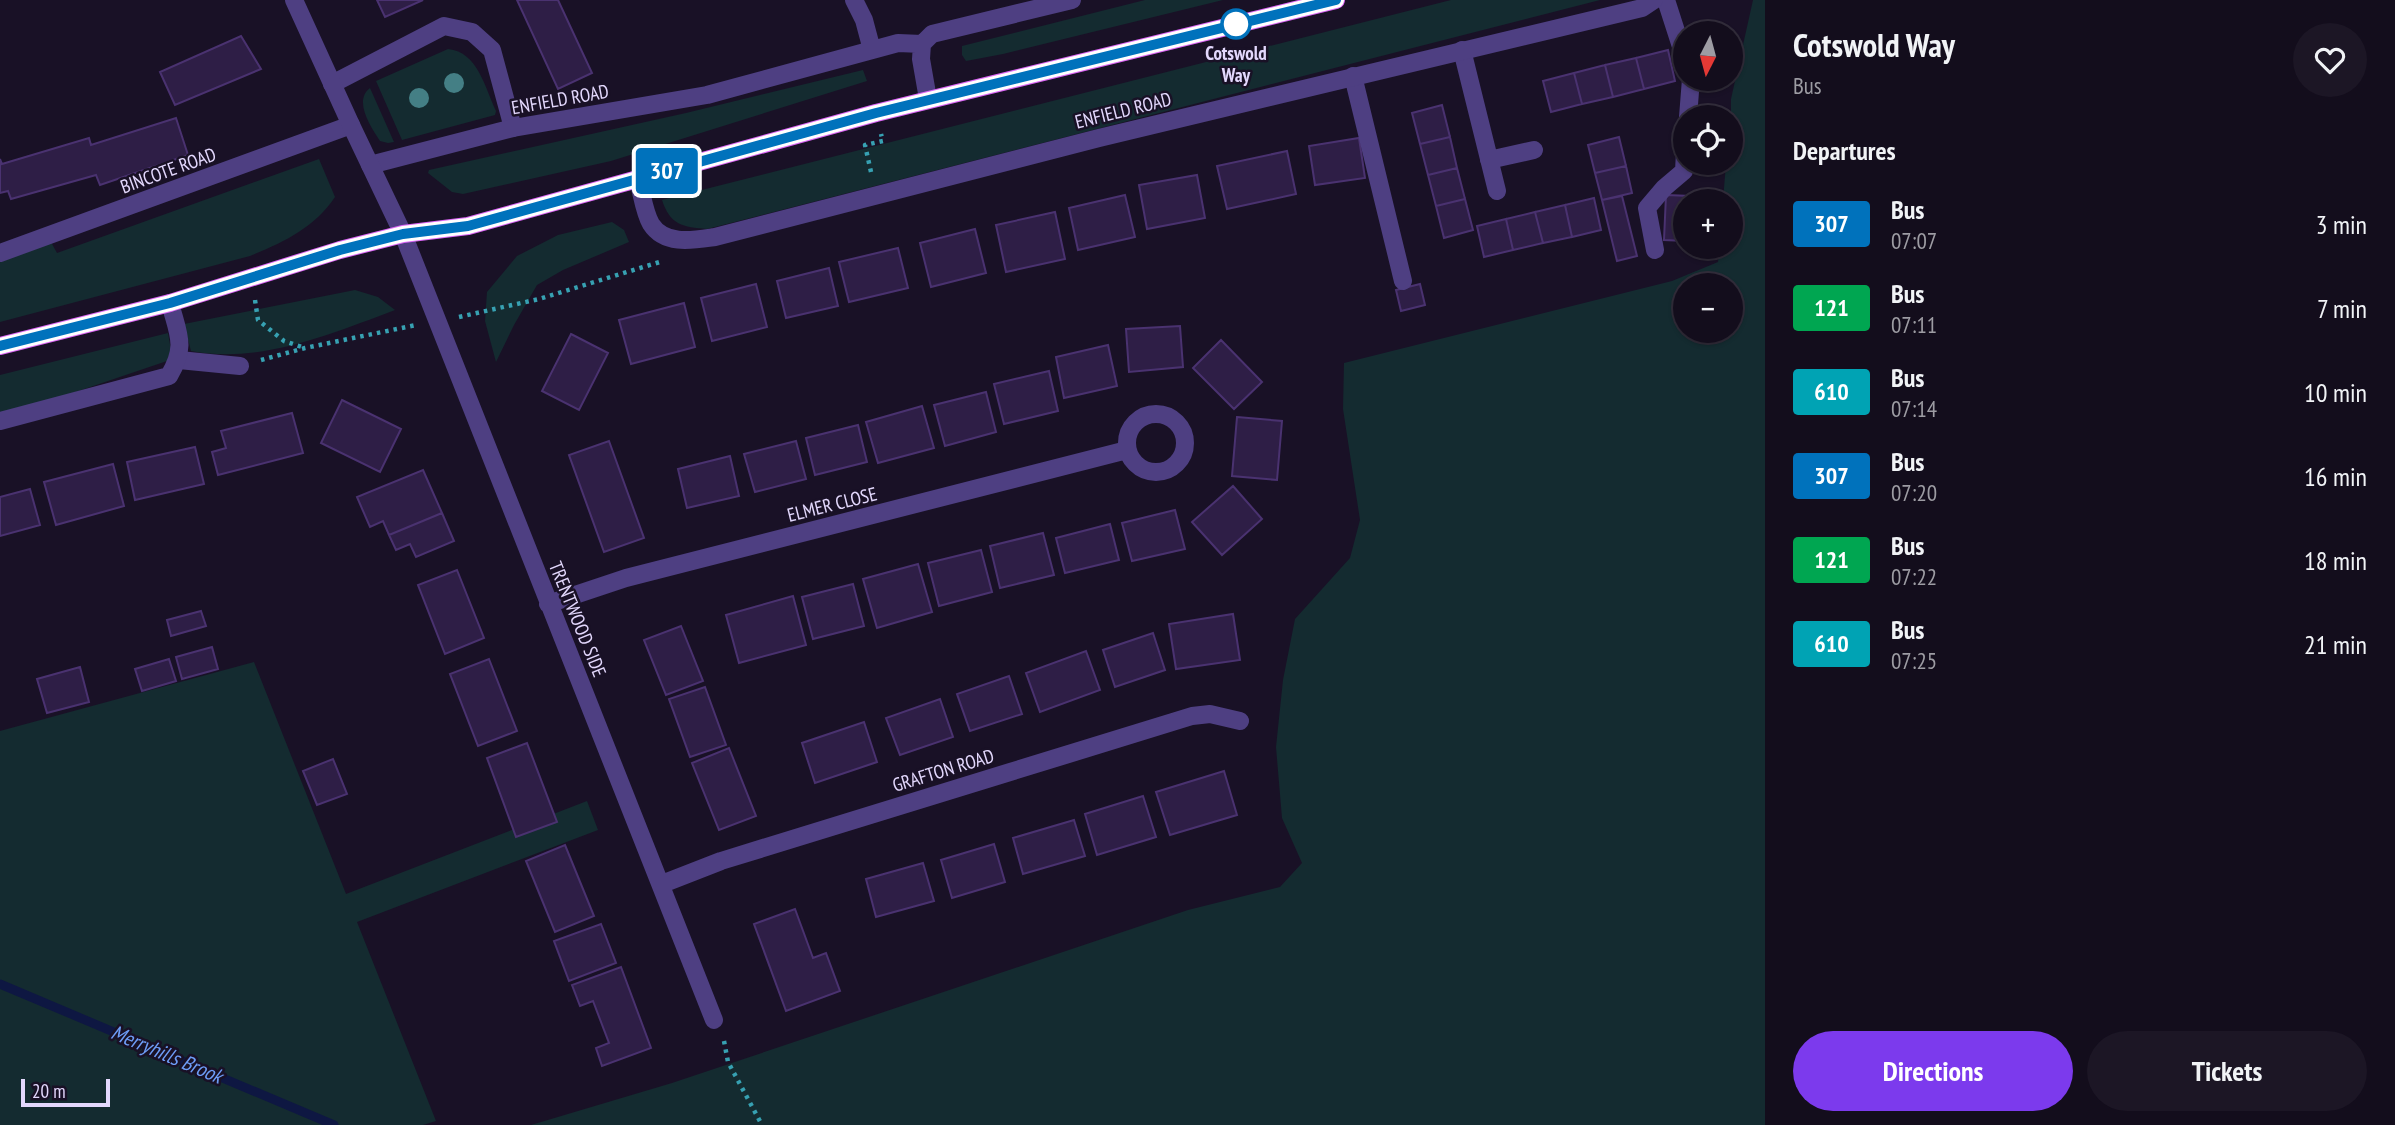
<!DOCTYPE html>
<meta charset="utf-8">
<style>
:root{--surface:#130d1c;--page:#1c1625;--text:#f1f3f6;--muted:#9d9ca3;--line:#322d3b;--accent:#7c3aed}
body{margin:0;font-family:"PT Sans Narrow",sans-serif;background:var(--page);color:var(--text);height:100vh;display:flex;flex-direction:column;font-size:26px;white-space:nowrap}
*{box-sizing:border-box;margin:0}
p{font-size:23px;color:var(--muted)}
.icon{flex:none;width:38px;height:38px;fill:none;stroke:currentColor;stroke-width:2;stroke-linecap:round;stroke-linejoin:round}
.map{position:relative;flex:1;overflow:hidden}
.sheet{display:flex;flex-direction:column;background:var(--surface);width:630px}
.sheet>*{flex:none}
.badge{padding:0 14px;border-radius:5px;font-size:24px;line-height:46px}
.needle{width:46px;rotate:186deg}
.fabs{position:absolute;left:1673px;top:21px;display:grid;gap:14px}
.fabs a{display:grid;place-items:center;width:70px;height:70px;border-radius:50%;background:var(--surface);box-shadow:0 2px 5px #0004,0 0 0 2px var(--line);font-size:35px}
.scale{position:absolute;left:21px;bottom:18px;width:89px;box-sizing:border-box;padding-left:7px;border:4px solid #e3d8fd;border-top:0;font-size:19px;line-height:24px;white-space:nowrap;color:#e3d8fd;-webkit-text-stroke:5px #191126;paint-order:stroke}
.map>.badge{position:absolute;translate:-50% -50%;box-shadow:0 0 0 4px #fff}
h2{padding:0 28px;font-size:26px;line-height:63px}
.round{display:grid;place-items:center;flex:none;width:74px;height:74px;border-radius:37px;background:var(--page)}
.overview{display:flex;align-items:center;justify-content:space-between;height:119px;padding:0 28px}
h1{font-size:33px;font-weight:600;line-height:52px}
.primary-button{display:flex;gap:14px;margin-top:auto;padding:14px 28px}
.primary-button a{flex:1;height:80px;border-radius:42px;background:var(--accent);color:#fff;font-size:28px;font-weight:600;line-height:80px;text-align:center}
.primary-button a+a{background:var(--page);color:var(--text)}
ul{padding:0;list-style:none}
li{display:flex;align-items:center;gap:21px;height:84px;padding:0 28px}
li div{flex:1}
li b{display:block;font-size:26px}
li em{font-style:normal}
li .badge{min-width:77px;font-weight:700;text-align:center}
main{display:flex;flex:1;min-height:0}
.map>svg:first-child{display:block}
.green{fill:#142b30;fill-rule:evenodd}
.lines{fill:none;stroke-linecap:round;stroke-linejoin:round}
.stream{stroke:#0e1742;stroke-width:9}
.building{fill:#2e1e46;stroke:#4a3270;stroke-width:2}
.path{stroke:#37a1b2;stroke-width:4.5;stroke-dasharray:3.5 5;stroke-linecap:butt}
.service{stroke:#4e3f82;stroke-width:18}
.minor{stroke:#4e3f82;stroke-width:18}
.tertiary{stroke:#4e3f82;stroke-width:18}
.primary{stroke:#dc66f6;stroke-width:18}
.tree{fill:#447f85}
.line-casing{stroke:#fff;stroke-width:16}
.line{stroke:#0072bc;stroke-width:10}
.stop-dot{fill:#fff;stroke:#0072bc;stroke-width:3.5}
.labels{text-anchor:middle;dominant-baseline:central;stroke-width:5;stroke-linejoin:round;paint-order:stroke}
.stop-label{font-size:19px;font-weight:bold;fill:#e3d8fd;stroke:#191126}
.street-label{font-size:19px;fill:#e3d8fd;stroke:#191126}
.water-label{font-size:21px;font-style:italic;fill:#6d9cf6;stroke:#191126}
</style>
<main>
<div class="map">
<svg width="1765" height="1125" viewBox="0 0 1765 1125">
<rect width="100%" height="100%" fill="#191126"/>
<path class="green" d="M 1145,0 L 1223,0 L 1003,54 L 966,61 L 962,55 L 962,46 Z
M 1451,0 L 1600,0 L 707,229 C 683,227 670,225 662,200 Z
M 1753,0 L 1765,0 L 1765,1125 L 531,1125 L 672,1083 L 1188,910 L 1280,887 L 1302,863 L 1282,818 L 1276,747 L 1283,680 L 1295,619 L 1350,558 L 1360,520 L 1343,409 L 1344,363 L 1672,281 L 1718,262 L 1719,247 L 1731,247 L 1731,201 L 1723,201 L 1726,163 L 1731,163 L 1731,99 ZM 1685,285 L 1731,285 L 1731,331 L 1685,331 Z
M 448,49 C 478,52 485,88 496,111 L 495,115 L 402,140 L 376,81 Z
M 863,70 L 867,81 L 611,161 L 463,194 L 452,192 L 428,173 L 429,170 L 686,113 Z
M 370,88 L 394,142 L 388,143 L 380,141 C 371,127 353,101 370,88 Z
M 319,159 L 335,197 C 314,228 284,242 250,256 L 0,322 L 0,260 L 51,242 L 57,253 Z
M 612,222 L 624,230 L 629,242 L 563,270 L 537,285 L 514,325 L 496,362 L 485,321 L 487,292 L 517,256 L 558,235 Z
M 355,290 L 378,297 L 395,310 C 331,334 261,364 191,351 L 184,324 Z
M 168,333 L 171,350 L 167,361 L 46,402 L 0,414 L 0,375 Z
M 254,662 L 346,894 L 587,801 L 598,830 L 357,922 L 436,1121 L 423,1125 L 0,1125 L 0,731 Z"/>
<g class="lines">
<path class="stream" d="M 0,984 L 334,1125"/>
</g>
<path class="building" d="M 377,0 L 423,0 L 385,17 Z
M 517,0 L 558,0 L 592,73 L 558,89 Z
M 241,36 L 261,69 L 175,105 L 160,72 Z
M 1668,50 L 1675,81 L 1644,89 L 1636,58 Z
M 1636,58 L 1644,89 L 1613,97 L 1605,65 Z
M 1605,65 L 1613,97 L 1582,104 L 1574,73 Z
M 1574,73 L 1582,104 L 1551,112 L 1543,81 Z
M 1442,105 L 1450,137 L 1420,144 L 1412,113 Z
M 176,118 L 188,155 L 100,185 L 96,175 L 11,199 L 8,191 L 0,193 L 0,159 L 2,164 L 89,138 L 91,145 Z
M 1450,137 L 1457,168 L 1428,175 L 1420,144 Z
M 1619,137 L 1626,166 L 1595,173 L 1588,145 Z
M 1359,138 L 1365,178 L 1315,185 L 1309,146 Z
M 1287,151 L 1296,194 L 1227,209 L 1217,166 Z
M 1626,166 L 1632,193 L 1602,200 L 1595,173 Z
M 1457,168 L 1465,199 L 1436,206 L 1428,175 Z
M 1197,175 L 1205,218 L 1147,229 L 1139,185 Z
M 1125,195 L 1135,237 L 1078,250 L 1069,208 Z
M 1666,195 L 1691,196 L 1691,201 L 1685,201 L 1685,241 L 1664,240 Z
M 1622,196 L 1637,256 L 1617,261 L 1602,200 Z
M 1594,198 L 1601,230 L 1572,237 L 1565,205 Z
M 1465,199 L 1473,230 L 1444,238 L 1436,206 Z
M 1565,205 L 1572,237 L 1543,243 L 1535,212 Z
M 1055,212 L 1065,259 L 1006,272 L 996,225 Z
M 1535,212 L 1543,243 L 1513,250 L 1506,219 Z
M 1506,219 L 1513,250 L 1484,257 L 1477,226 Z
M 975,229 L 986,273 L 931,287 L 920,243 Z
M 898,248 L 908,288 L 849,302 L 839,262 Z
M 829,268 L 838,306 L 786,318 L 777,281 Z
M 756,284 L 767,327 L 712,341 L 701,298 Z
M 1420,284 L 1425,305 L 1401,311 L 1396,290 Z
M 684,303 L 695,347 L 631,364 L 619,320 Z
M 1180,326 L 1183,367 L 1129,372 L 1126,329 Z
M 571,334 L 608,353 L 579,410 L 542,391 Z
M 1221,340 L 1262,382 L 1234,409 L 1193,368 Z
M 1108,345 L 1117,386 L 1064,398 L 1056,357 Z
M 1049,371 L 1058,411 L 1004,424 L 994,384 Z
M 986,392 L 996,432 L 945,446 L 934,405 Z
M 342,400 L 401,429 L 380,472 L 321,443 Z
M 922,406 L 934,448 L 878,463 L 866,422 Z
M 292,413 L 303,453 L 218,475 L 212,452 L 226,448 L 221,431 Z
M 1237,417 L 1282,421 L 1277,480 L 1232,476 Z
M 858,425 L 867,462 L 815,475 L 806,438 Z
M 609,441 L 644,538 L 604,552 L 569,455 Z
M 796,441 L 806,479 L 755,492 L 744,454 Z
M 195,447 L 204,484 L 135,500 L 127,462 Z
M 730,456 L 739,496 L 687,508 L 678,469 Z
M 113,464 L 124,506 L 56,525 L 44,482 Z
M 423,470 L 442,513 L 389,535 L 383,521 L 370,527 L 357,497 Z
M 1233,486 L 1262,519 L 1222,555 L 1192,522 Z
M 30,489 L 40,525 L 0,536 L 0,497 Z
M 1175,510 L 1185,549 L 1132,561 L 1122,523 Z
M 442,513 L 454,541 L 416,557 L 410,544 L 396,550 L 389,535 Z
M 1110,524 L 1119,560 L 1065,573 L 1056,538 Z
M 1043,533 L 1054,575 L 1000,588 L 990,546 Z
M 981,550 L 992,592 L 939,606 L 928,563 Z
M 918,564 L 932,612 L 877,628 L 863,579 Z
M 457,570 L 484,638 L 445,654 L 418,585 Z
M 853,584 L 864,626 L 813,639 L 802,597 Z
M 793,596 L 806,645 L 739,663 L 726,615 Z
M 201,611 L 206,626 L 171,636 L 167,620 Z
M 1233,614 L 1240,660 L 1176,669 L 1169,624 Z
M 681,626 L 703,681 L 666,695 L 644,640 Z
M 1153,633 L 1165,670 L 1115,687 L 1103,650 Z
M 212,647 L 218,669 L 182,679 L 176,657 Z
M 1086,651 L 1100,690 L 1040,712 L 1026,673 Z
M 169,659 L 176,681 L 142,691 L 135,669 Z
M 489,659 L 517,731 L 478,746 L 450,674 Z
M 80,667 L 89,702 L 47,713 L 37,679 Z
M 1009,676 L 1022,714 L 970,731 L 957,694 Z
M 705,687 L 726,745 L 690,757 L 669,699 Z
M 940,699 L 953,737 L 900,755 L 886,718 Z
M 864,722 L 877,762 L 815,783 L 802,743 Z
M 527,743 L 557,822 L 516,837 L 487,758 Z
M 729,748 L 756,816 L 719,830 L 692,763 Z
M 333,759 L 347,794 L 317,805 L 303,771 Z
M 1224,771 L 1237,815 L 1170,835 L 1156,792 Z
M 1143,796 L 1156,837 L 1097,855 L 1085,814 Z
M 1074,820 L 1085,856 L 1023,874 L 1013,838 Z
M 994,844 L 1005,882 L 952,898 L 941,860 Z
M 565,845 L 594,916 L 555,932 L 526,861 Z
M 923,863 L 934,901 L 876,917 L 866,879 Z
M 795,909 L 813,958 L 826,953 L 840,991 L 786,1011 L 754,924 Z
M 601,924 L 616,963 L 569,981 L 554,941 Z
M 621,967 L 651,1048 L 602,1066 L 596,1048 L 609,1043 L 593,1001 L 580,1006 L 572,985 Z"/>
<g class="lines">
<path class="path" d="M 871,172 L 865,145 L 883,141 L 881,134
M 255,300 L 258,320 L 284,341 L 305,348
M 459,317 L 539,299 L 663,261
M 261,360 L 305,348 L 416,325
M 724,1041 L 728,1062 L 762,1125"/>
<path class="service" d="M 1666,0 L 1685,59
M 1462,50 L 1497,191
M 1353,76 L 1403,281
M 332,84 L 444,26 L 472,32 L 492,50 L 513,128
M 1688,117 L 1691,79
M 1489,160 L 1534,150
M 1655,250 L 1647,208 L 1664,188 L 1684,171 L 1685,152
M 179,360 L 240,366"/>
<path class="minor" d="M 854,0 L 864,20 L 872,50
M 922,44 L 921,59 L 928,99
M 370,165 L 513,128 L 707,95 L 898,43 L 922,44 L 932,34 L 1072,0
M 638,180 C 642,193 644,212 651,224 C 665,246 694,240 715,237 L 1099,138 L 1642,8 L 1654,0
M 403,234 L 714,1020
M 0,253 L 351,125
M1127 443a29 29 0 1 1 58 0a29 29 0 1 1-58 0Z
M 0,421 L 169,376 C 187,346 178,334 170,303
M 548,604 L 626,578 L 1127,450
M 662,884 L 721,861 L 1192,716 L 1210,714 L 1240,721"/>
<path class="tertiary" d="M 294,0 L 351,125 L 403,234"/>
<path class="primary" d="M 0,346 L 170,303 L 340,250 L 403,234 L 468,226 L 876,113 L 1336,0"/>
</g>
<g class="tree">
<circle cx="454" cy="83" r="10"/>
<circle cx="419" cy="98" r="10"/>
</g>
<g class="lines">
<defs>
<path id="line" d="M 0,346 L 170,303 L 340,250 L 403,234 L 468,226 L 876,113 L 1336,0"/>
</defs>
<use href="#line" class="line-casing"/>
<use href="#line" class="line"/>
</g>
<circle class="stop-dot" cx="1236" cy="24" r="14"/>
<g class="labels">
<g class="stop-label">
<text x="1236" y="53">Cotswold<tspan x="1236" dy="22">Way</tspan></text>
</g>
<g class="street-label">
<text transform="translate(560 99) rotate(-10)">ENFIELD ROAD</text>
<text transform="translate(1123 110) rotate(-14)">ENFIELD ROAD</text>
<text transform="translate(168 170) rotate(-20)">BINCOTE ROAD</text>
<text transform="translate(832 504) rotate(-14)">ELMER CLOSE</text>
<text transform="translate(578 619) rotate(68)">TRENTWOOD SIDE</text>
<text transform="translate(943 770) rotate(-17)">GRAFTON ROAD</text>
</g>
<g class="water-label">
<text transform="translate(167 1054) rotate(23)">Merryhills Brook</text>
</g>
</g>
</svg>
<div class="fabs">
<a><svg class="needle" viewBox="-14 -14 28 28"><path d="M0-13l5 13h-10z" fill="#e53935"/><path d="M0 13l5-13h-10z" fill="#9d9ca3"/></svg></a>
<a><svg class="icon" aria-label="locate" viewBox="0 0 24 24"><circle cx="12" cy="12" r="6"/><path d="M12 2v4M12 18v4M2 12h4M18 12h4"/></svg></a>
<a>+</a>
<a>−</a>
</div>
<div class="scale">20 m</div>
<b class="badge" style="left:667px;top:171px;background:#0072bc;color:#fff">307</b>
</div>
<section class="sheet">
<div class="overview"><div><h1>Cotswold Way</h1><p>Bus</p></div><a class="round"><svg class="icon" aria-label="heart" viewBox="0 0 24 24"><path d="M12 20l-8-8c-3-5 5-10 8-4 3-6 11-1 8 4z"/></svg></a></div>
<h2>Departures</h2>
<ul>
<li><span class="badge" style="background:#0072bc;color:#fff">307</span><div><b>Bus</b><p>07:07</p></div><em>3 min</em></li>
<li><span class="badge" style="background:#00a651;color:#fff">121</span><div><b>Bus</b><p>07:11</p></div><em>7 min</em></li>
<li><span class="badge" style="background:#00a3b4;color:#fff">610</span><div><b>Bus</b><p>07:14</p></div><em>10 min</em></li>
<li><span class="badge" style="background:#0072bc;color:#fff">307</span><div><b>Bus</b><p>07:20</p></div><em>16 min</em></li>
<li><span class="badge" style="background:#00a651;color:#fff">121</span><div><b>Bus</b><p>07:22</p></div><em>18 min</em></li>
<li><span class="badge" style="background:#00a3b4;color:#fff">610</span><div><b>Bus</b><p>07:25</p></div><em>21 min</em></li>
</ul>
<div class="primary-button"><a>Directions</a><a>Tickets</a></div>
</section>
</main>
